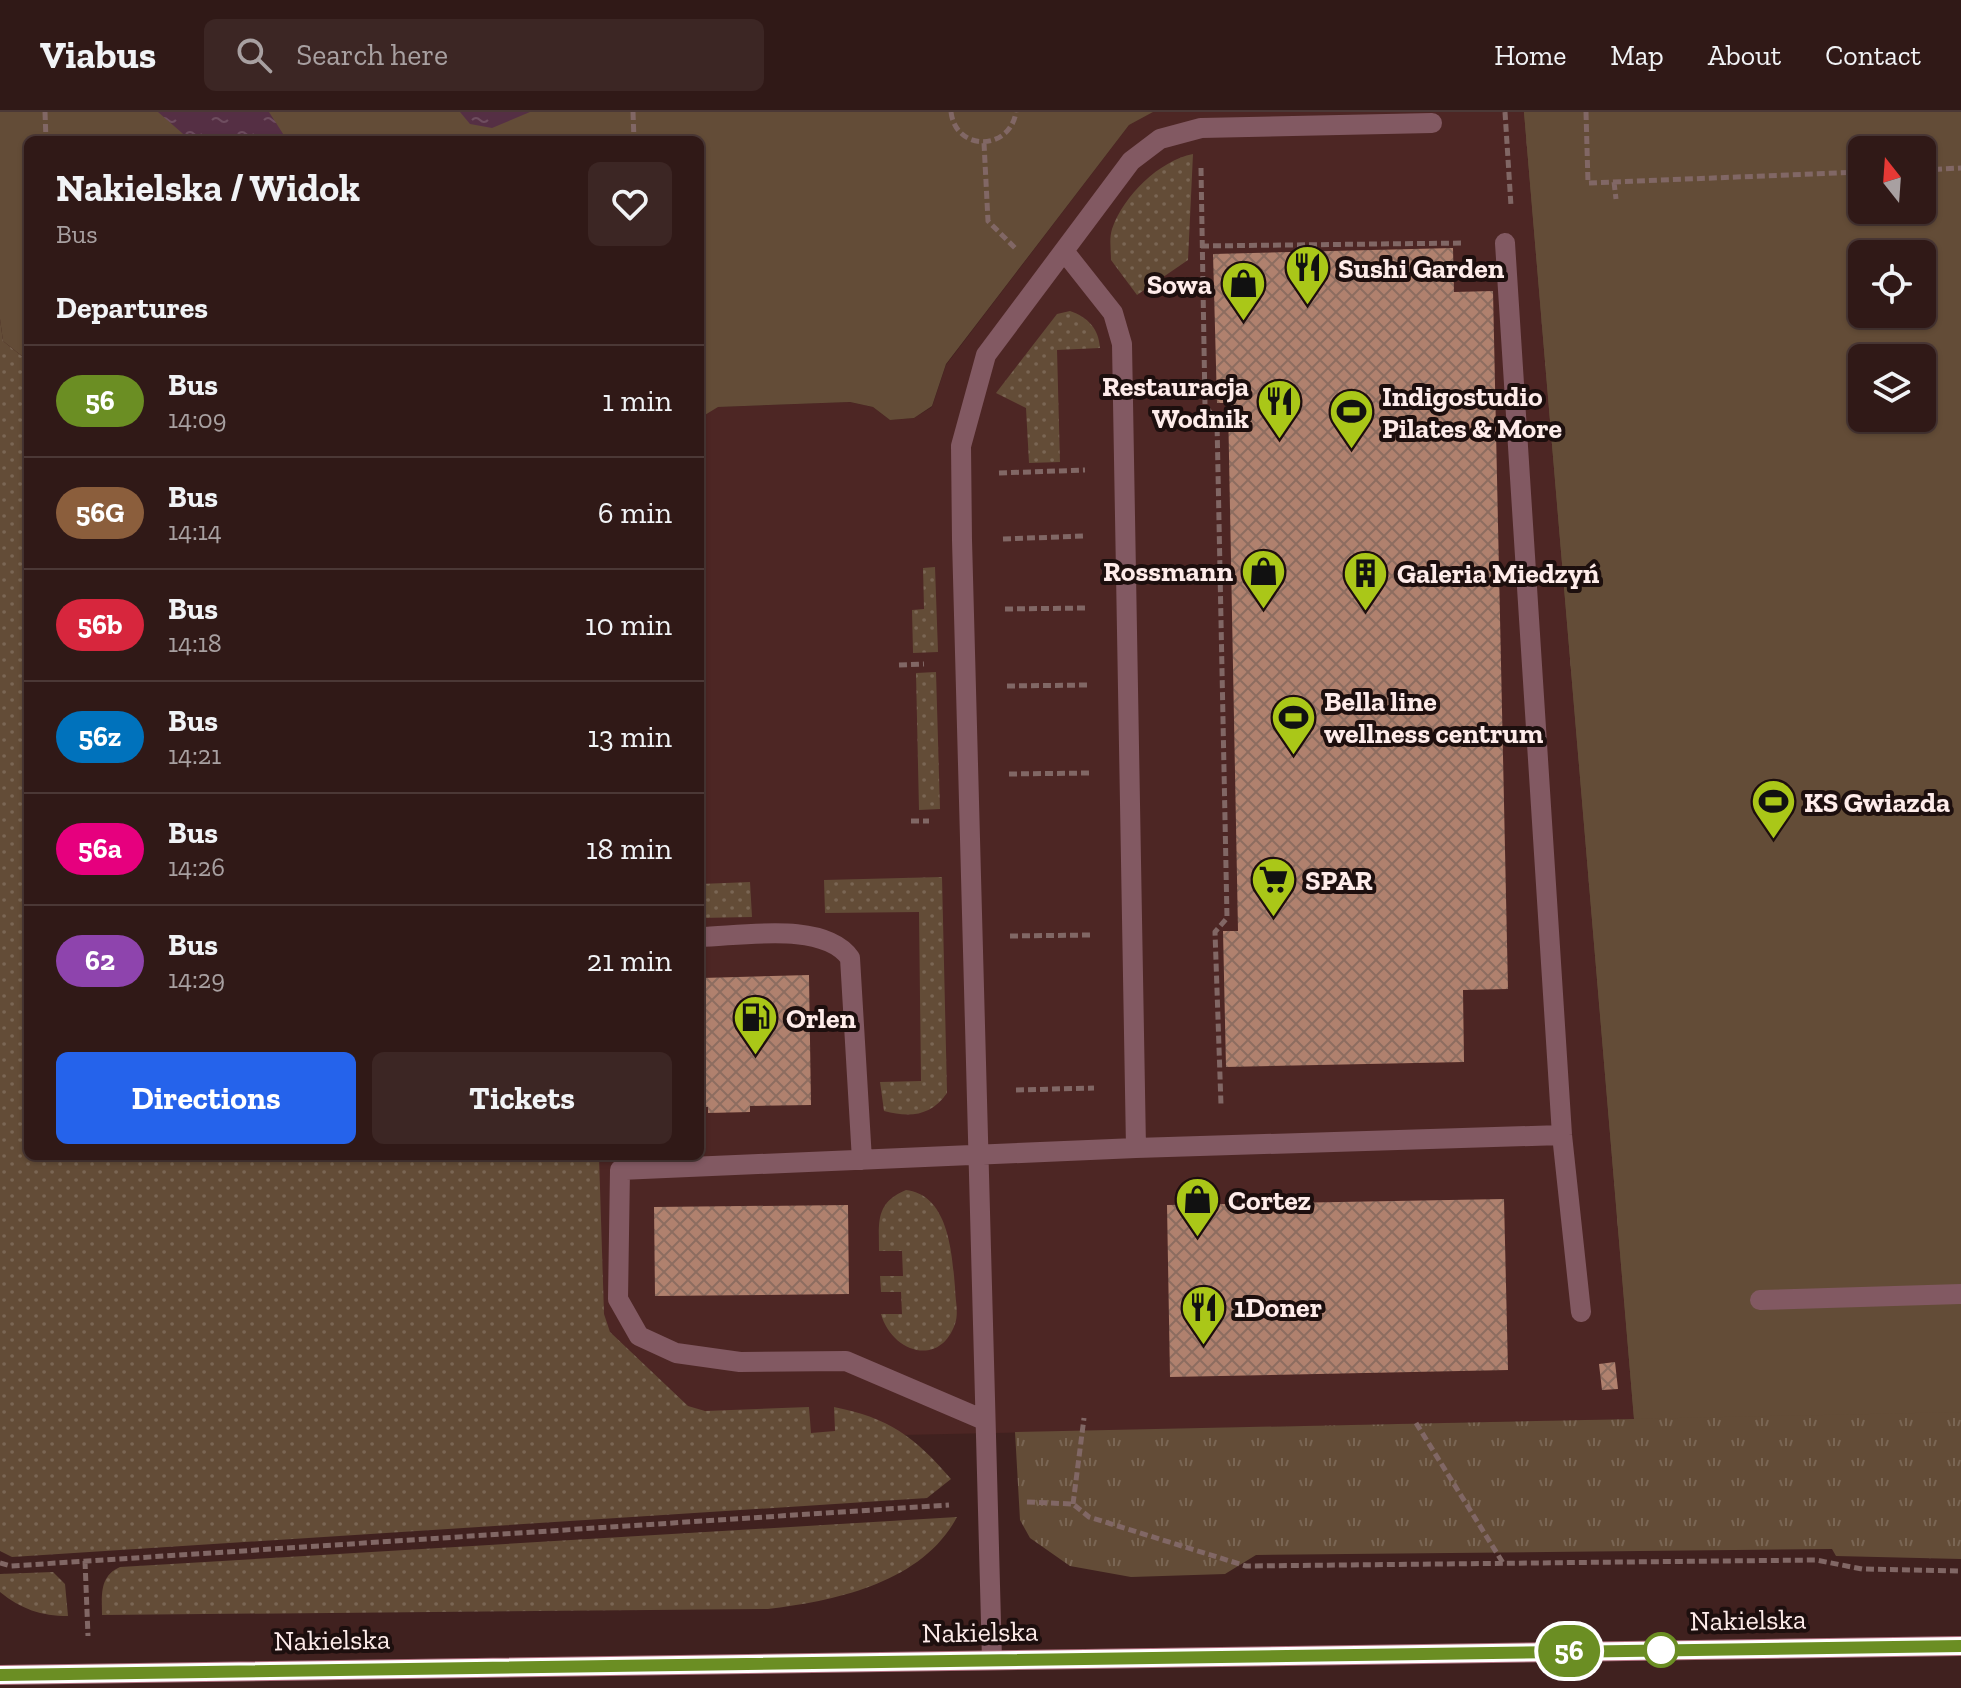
<!DOCTYPE html>
<meta charset="utf-8">
<style>
:root{--surface:#301917;--page:#3c2624;--text:#f1f3f6;--muted:#a8a0a1;--line:#4b3836;--accent:#2563eb}
body{margin:0;font-family:"Zilla Slab",serif;background:var(--page);color:var(--text);height:100vh;display:flex;flex-direction:column;font-size:30px;white-space:nowrap}
*{box-sizing:border-box;margin:0}
p{font-size:26px;color:var(--muted)}
.icon{flex:none;width:44px;height:44px;fill:none;stroke:currentColor;stroke-width:2;stroke-linecap:round;stroke-linejoin:round}
.map{position:relative;flex:1;overflow:hidden}
.panel{position:absolute;left:24px;top:24px;width:680px;height:1024px;display:flex;flex-direction:column;background:var(--surface);border-radius:12px;box-shadow:0 2px 6px #0004,0 0 0 2px var(--line)}
.panel>*{flex:none}
.badge{padding:0 16px;border-radius:26px;font-size:28px;line-height:52px}
.needle{width:52px;rotate:343deg}
.controls{position:absolute;left:1848px;top:24px;display:grid;gap:16px}
.controls a{display:grid;place-items:center;width:88px;height:88px;border-radius:12px;background:var(--surface);box-shadow:0 2px 6px #0004,0 0 0 2px var(--line);font-size:40px}
.map>.badge{position:absolute;translate:-50% -50%;box-shadow:0 0 0 4px #fff}
h2{padding:0 32px;font-size:30px;line-height:72px}
.round{display:grid;place-items:center;flex:none;width:84px;height:84px;border-radius:12px;background:var(--page)}
.headline{display:flex;align-items:center;justify-content:space-between;height:136px;padding:0 32px}
h1{font-size:38px;font-weight:800;line-height:60px}
.button{display:flex;gap:16px;margin-top:auto;padding:16px 32px}
.button a{flex:1;height:92px;border-radius:12px;background:var(--accent);color:#fff;font-size:32px;font-weight:800;line-height:92px;text-align:center}
.button a+a{background:var(--page);color:var(--text)}
ul{padding:0;list-style:none}
li{display:flex;align-items:center;gap:24px;height:112px;padding:0 32px;border-top:2px solid var(--line)}
li div{flex:1}
li b{display:block;font-size:30px}
li em{font-style:normal}
li .badge{min-width:88px;font-weight:700;text-align:center}
header{display:flex;align-items:center;gap:48px;box-sizing:border-box;height:112px;padding:0 40px;background:var(--surface);border-bottom:2px solid var(--line)}
header strong{font-size:38px}
nav{display:flex;gap:44px;margin-inline-start:auto;font-size:28px}
.search{width:560px;height:72px;background:var(--page);display:flex;align-items:center;gap:20px;box-sizing:border-box;padding:0 28px;border-radius:12px;color:var(--muted);font-size:30px}
.map>svg:first-child{display:block}
.built{fill:#4d2624}
.grass{fill:url(#grass-dots)}
.park{fill:url(#park-tufts);fill-rule:evenodd}
.garden{fill:#634c37;fill-rule:evenodd}
.water{fill:url(#water-ripples)}
.building{fill:url(#building-cross-hatch)}
.lines{fill:none;stroke-linecap:round;stroke-linejoin:round}
.path{stroke:#816765;stroke-width:5;stroke-dasharray:8 4;stroke-linecap:butt}
.lane{stroke:#825962;stroke-width:20}
.secondary{stroke:#b37281;stroke-width:20}
.line-casing{stroke:#fff;stroke-width:18}
.line{stroke:#6b8e23;stroke-width:12}
.stop-dot{fill:#fff;stroke:#6b8e23;stroke-width:4}
.labels{text-anchor:middle;dominant-baseline:central;stroke-width:8;stroke-linejoin:round;paint-order:stroke}
.poi-label{font-size:28px;font-weight:bold;fill:#feecea;stroke:#1d0f0e;text-anchor:start}
.street-label{font-size:28px;fill:#feecea;stroke:#1d0f0e}
</style>
<header>
<strong>Viabus</strong>
<div class="search"><svg class="icon" aria-label="search" viewBox="0 0 24 24"><circle cx="10" cy="10" r="6"/><path d="M15 15l6 6"/></svg>Search here</div>
<nav><a>Home</a><a>Map</a><a>About</a><a>Contact</a></nav>
</header>
<div class="map">
<svg width="1961" height="1576" viewBox="0 0 1961 1576">
<defs>
<pattern id="grass-dots" width="8" height="8" patternUnits="userSpaceOnUse" patternTransform="scale(2)"><rect width="8" height="8" fill="#634c37"/><path d="M2 2h.1M6 6h.1" fill="none" stroke="#7a6654" stroke-width="1.8" stroke-linecap="round"/></pattern>
<pattern id="park-tufts" width="24" height="20" patternUnits="userSpaceOnUse" patternTransform="scale(2)"><rect width="24" height="20" fill="#634c37"/><path d="M3 7l-1-3M5 7V3M7 7l1-3M15 17l-1-3M17 17v-4M19 17l1-3" fill="none" stroke="#7a6654"/></pattern>
<pattern id="water-ripples" width="26" height="14" patternUnits="userSpaceOnUse" patternTransform="scale(2)"><rect width="26" height="14" fill="#552f44"/><path d="M2 4q2-2 4 0t4 0M15 11q2-2 4 0t4 0" fill="none" stroke="#6e4d5f"/></pattern>
<pattern id="building-cross-hatch" width="8" height="8" patternUnits="userSpaceOnUse" patternTransform="scale(2)"><rect width="8" height="8" fill="#b0816e"/><path d="M0 0l8 8M0 8l8-8" fill="none" stroke="#8d6d60"/></pattern>
</defs>
<rect width="100%" height="100%" fill="#40211f"/>
<path class="built" d="M 1152,0 L 1524,0 L 1634,1307 L 624,1329 L 571,1044 L 700,1044 L 700,306 L 717,295 L 850,290 L 873,295 L 890,308 L 914,306 L 932,295 L 946,253 L 1129,13 Z"/>
<path class="grass" d="M 1193,42 L 1188,148 L 1137,183 L 1111,148 C 1111,138 1109,127 1112,117 C 1124,83 1159,49 1193,42 Z
M 1070,199 C 1088,205 1099,217 1100,236 L 1057,238 L 1060,350 L 1029,351 L 1026,296 L 996,281 L 1057,202 Z
M 0,207 L 3,229 L 28,249 L 28,1044 L 599,1044 L 604,1202 L 610,1220 L 688,1294 L 705,1299 L 809,1295 L 811,1321 L 835,1319 L 834,1295 C 889,1306 914,1324 951,1367 L 927,1386 L 12,1445 L 0,1439 Z
M 935,455 L 938,540 L 913,541 L 912,498 L 924,497 L 923,456 Z
M 936,560 L 940,697 L 919,698 L 916,561 Z
M 942,765 L 947,981 C 931,1004 910,1006 884,999 L 880,970 L 921,969 L 919,800 L 825,801 L 824,768 Z
M 750,770 L 752,805 L 700,806 L 700,772 Z
M 906,1078 C 949,1083 952,1142 955,1175 C 955,1187 959,1201 955,1212 C 939,1257 891,1239 881,1202 L 902,1202 L 901,1180 L 881,1180 L 880,1164 L 903,1164 L 902,1139 L 879,1139 C 879,1110 875,1091 906,1078 Z
M 957,1405 C 922,1471 835,1489 768,1497 L 102,1503 C 102,1484 99,1464 120,1455 Z
M 53,1460 L 65,1472 L 68,1504 C 41,1504 21,1497 0,1480 L 0,1462 Z"/>
<path class="park" d="M 1524,0 L 1961,0 L 1961,1447 L 1836,1444 L 1832,1437 L 1256,1443 L 1225,1462 L 1131,1465 L 1070,1454 L 1030,1426 L 1020,1408 L 1015,1320 L 1634,1307 ZM 1862,38 L 1922,38 L 1922,98 L 1862,98 ZM 1862,142 L 1922,142 L 1922,202 L 1862,202 ZM 1862,246 L 1922,246 L 1922,306 L 1862,306 Z"/>
<path class="garden" d="M 0,0 L 1153,0 L 1129,13 L 946,252 L 932,294 L 914,306 L 890,308 L 873,295 L 850,290 L 718,295 L 700,306 L 700,28 L 28,28 L 28,249 L 3,229 L 0,207 Z
M 1524,0 L 1961,0 L 1961,1300 L 1634,1307 ZM 1862,38 L 1922,38 L 1922,98 L 1862,98 ZM 1862,142 L 1922,142 L 1922,202 L 1862,202 ZM 1862,246 L 1922,246 L 1922,306 L 1862,306 Z"/>
<path class="water" d="M 158,0 L 269,0 L 287,28 L 190,28 Z
M 460,0 L 530,0 L 492,16 L 470,12 Z"/>
<path class="building" d="M 1453,136 L 1454,180 L 1493,179 L 1508,877 L 1463,878 L 1464,950 L 1226,955 L 1223,819 L 1238,819 L 1228,291 L 1217,291 L 1213,142 Z
M 809,863 L 811,993 L 750,994 L 750,1000 L 708,1001 L 708,995 L 700,995 L 702,866 Z
M 1504,1087 L 1508,1258 L 1170,1265 L 1167,1093 Z
M 848,1093 L 849,1182 L 655,1184 L 654,1095 Z
M 1615,1250 L 1618,1277 L 1602,1278 L 1599,1252 Z"/>
<g class="lines">
<path class="path" d="M 45,0 L 46,28
M 633,0 L 634,28
M 951,0 C 956,40 1010,39 1016,0
M 1505,0 L 1511,94
M 1586,0 L 1588,71 L 1862,60
M 984,31 L 988,109 L 1017,138
M 1201,56 L 1205,293 L 1217,310 L 1227,806 L 1215,820 L 1221,993
M 1922,58 L 1961,56
M 1614,70 L 1616,87
M 1201,134 L 1464,131
M 999,361 L 1085,358
M 1003,427 L 1085,424
M 1005,497 L 1087,496
M 899,553 L 924,552
M 1007,574 L 1089,573
M 1009,662 L 1091,661
M 911,709 L 929,709
M 1010,824 L 1092,823
M 1016,978 L 1094,976
M 1416,1311 L 1503,1451
M 1027,1390 L 1073,1392 L 1089,1405 L 1246,1454 L 1816,1448 L 1862,1457 L 1961,1459
M 1073,1392 L 1084,1306
M 85,1449 L 88,1524
M 0,1451 L 11,1454 L 949,1393"/>
<path class="lane" d="M 1505,131 L 1562,1023 L 1581,1200
M 1064,139 L 1113,201 L 1122,232 L 1136,1036
M 700,825 C 742,824 824,809 850,846 L 862,1048
M 1760,1188 L 1961,1182
M 984,1308 L 846,1249 L 740,1250 L 676,1241 L 639,1224 L 618,1187 L 620,1058 L 1136,1036 L 1562,1023
M 992,1548 L 962,428 L 961,334 L 986,243 L 1131,49 L 1160,27 L 1201,16 L 1432,11"/>
<path class="secondary" d="M 0,1563 L 1961,1534"/>
</g>
<g class="lines">
<defs>
<path id="line" d="M 0,1563 L 1961,1534"/>
</defs>
<use href="#line" class="line-casing"/>
<use href="#line" class="line"/>
</g>
<defs>
<symbol id="restaurant-pin" viewBox="-11 -11 22 30"><path d="M0 17L-7.5 6A9.5 9.5 0 1 1 7.5 6Z" fill="#aac718" stroke="#1d0f0e"/><path d="M-5-6h1v4h1v-4h1v4h1v-4h1v5L-1.5 .5V6h-2V.5L-5-1ZM5-6V6H3V1.5H1.5Q1.5-4 5-6Z" fill="#111"/></symbol>
<symbol id="shop-pin" viewBox="-11 -11 22 30"><path d="M0 17L-7.5 6A9.5 9.5 0 1 1 7.5 6Z" fill="#aac718" stroke="#1d0f0e"/><path d="M-5-2.5h2.3a2.7 3.5 0 0 1 5.4 0H5L5.5 6h-11ZM-1.5-2.5h3a1.5 2.3 0 0 0-3 0Z" fill="#111"/></symbol>
<symbol id="stadium-pin" viewBox="-11 -11 22 30"><path d="M0 17L-7.5 6A9.5 9.5 0 1 1 7.5 6Z" fill="#aac718" stroke="#1d0f0e"/><path d="M0-5a6.5 5 0 1 0 0 10a6.5 5 0 1 0 0-10ZM-3.5-1.8h7v3.6h-7Z" fill="#111"/></symbol>
<symbol id="building-pin" viewBox="-11 -11 22 30"><path d="M0 17L-7.5 6A9.5 9.5 0 1 1 7.5 6Z" fill="#aac718" stroke="#1d0f0e"/><path d="M-4-6H4V6H1V3H-1V6H-4ZM-2.5-4.3h1.7v1.8h-1.7ZM.8-4.3h1.7v1.8H.8ZM-2.5-1h1.7V.8h-1.7ZM.8-1h1.7V.8H.8Z" fill="#111"/></symbol>
<symbol id="supermarket-pin" viewBox="-11 -11 22 30"><path d="M0 17L-7.5 6A9.5 9.5 0 1 1 7.5 6Z" fill="#aac718" stroke="#1d0f0e"/><path d="M-6-5.5h2.5l.6 2H6L4.5 2H-2.5L-4.4-4H-6ZM-1.5 3.2a1.3 1.3 0 1 0 .1 0ZM3 3.2a1.3 1.3 0 1 0 .1 0Z" fill="#111"/></symbol>
<symbol id="fuel-pin" viewBox="-11 -11 22 30"><path d="M0 17L-7.5 6A9.5 9.5 0 1 1 7.5 6Z" fill="#aac718" stroke="#1d0f0e"/><path d="M-5.5-6h7V0h2V4h1.3V-2.5L3-4.5l.8-.8L6-3V5H2.5V1h-1V6h-7ZM-4.2-4.7v3.2H.2V-4.7Z" fill="#111"/></symbol>
</defs>
<g fill-rule="evenodd">
<use href="#restaurant-pin" x="1282" y="130" width="51" height="69"/>
<use href="#shop-pin" x="1218" y="146" width="51" height="69"/>
<use href="#restaurant-pin" x="1254" y="264" width="51" height="69"/>
<use href="#stadium-pin" x="1326" y="274" width="51" height="69"/>
<use href="#shop-pin" x="1238" y="434" width="51" height="69"/>
<use href="#building-pin" x="1340" y="436" width="51" height="69"/>
<use href="#stadium-pin" x="1268" y="580" width="51" height="69"/>
<use href="#stadium-pin" x="1748" y="664" width="51" height="69"/>
<use href="#supermarket-pin" x="1248" y="742" width="51" height="69"/>
<use href="#fuel-pin" x="730" y="880" width="51" height="69"/>
<use href="#shop-pin" x="1172" y="1062" width="51" height="69"/>
<use href="#restaurant-pin" x="1178" y="1170" width="51" height="69"/>
</g>
<circle class="stop-dot" cx="1661" cy="1538" r="16"/>
<g class="labels">
<g class="poi-label">
<text x="1338" y="156">Sushi Garden</text>
<text x="1212" y="172" text-anchor="end">Sowa</text>
<text x="1249" y="274" text-anchor="end">Restauracja<tspan x="1249" dy="32">Wodnik</tspan></text>
<text x="1382" y="284">Indigostudio<tspan x="1382" dy="32">Pilates &amp; More</tspan></text>
<text x="1233" y="459" text-anchor="end">Rossmann</text>
<text x="1397" y="461">Galeria Miedzyń</text>
<text x="1324" y="589">Bella line<tspan x="1324" dy="32">wellness centrum</tspan></text>
<text x="1804" y="690">KS Gwiazda</text>
<text x="1305" y="768">SPAR</text>
<text x="786" y="906">Orlen</text>
<text x="1228" y="1088">Cortez</text>
<text x="1234" y="1195">1Doner</text>
</g>
<g class="street-label">
<text transform="translate(1748 1508) rotate(-1)">Nakielska</text>
<text transform="translate(980 1520) rotate(-1)">Nakielska</text>
<text transform="translate(332 1528) rotate(-1)">Nakielska</text>
</g>
</g>
</svg>
<div class="controls">
<a><svg class="needle" viewBox="-14 -14 28 28"><path d="M0-13l5 13h-10z" fill="#e53935"/><path d="M0 13l5-13h-10z" fill="#a8a0a1"/></svg></a>
<a><svg class="icon" aria-label="locate" viewBox="0 0 24 24"><circle cx="12" cy="12" r="6"/><path d="M12 2v4M12 18v4M2 12h4M18 12h4"/></svg></a>
<a><svg class="icon" aria-label="layers" viewBox="0 0 24 24"><path d="M12 4l9 5-9 5-9-5zM3 14l9 5 9-5"/></svg></a>
</div>
<b class="badge" style="left:1569px;top:1539px;background:#6b8e23;color:#fff">56</b>
<section class="panel">
<div class="headline"><div><h1>Nakielska / Widok</h1><p>Bus</p></div><a class="round"><svg class="icon" aria-label="heart" viewBox="0 0 24 24"><path d="M12 20l-8-8c-3-5 5-10 8-4 3-6 11-1 8 4z"/></svg></a></div>
<h2>Departures</h2>
<ul>
<li><span class="badge" style="background:#6b8e23;color:#fff">56</span><div><b>Bus</b><p>14:09</p></div><em>1 min</em></li>
<li><span class="badge" style="background:#8b5e3c;color:#fff">56G</span><div><b>Bus</b><p>14:14</p></div><em>6 min</em></li>
<li><span class="badge" style="background:#d7263d;color:#fff">56b</span><div><b>Bus</b><p>14:18</p></div><em>10 min</em></li>
<li><span class="badge" style="background:#0072bc;color:#fff">56z</span><div><b>Bus</b><p>14:21</p></div><em>13 min</em></li>
<li><span class="badge" style="background:#e6007e;color:#fff">56a</span><div><b>Bus</b><p>14:26</p></div><em>18 min</em></li>
<li><span class="badge" style="background:#8e44ad;color:#fff">62</span><div><b>Bus</b><p>14:29</p></div><em>21 min</em></li>
</ul>
<div class="button"><a>Directions</a><a>Tickets</a></div>
</section>
</div>
